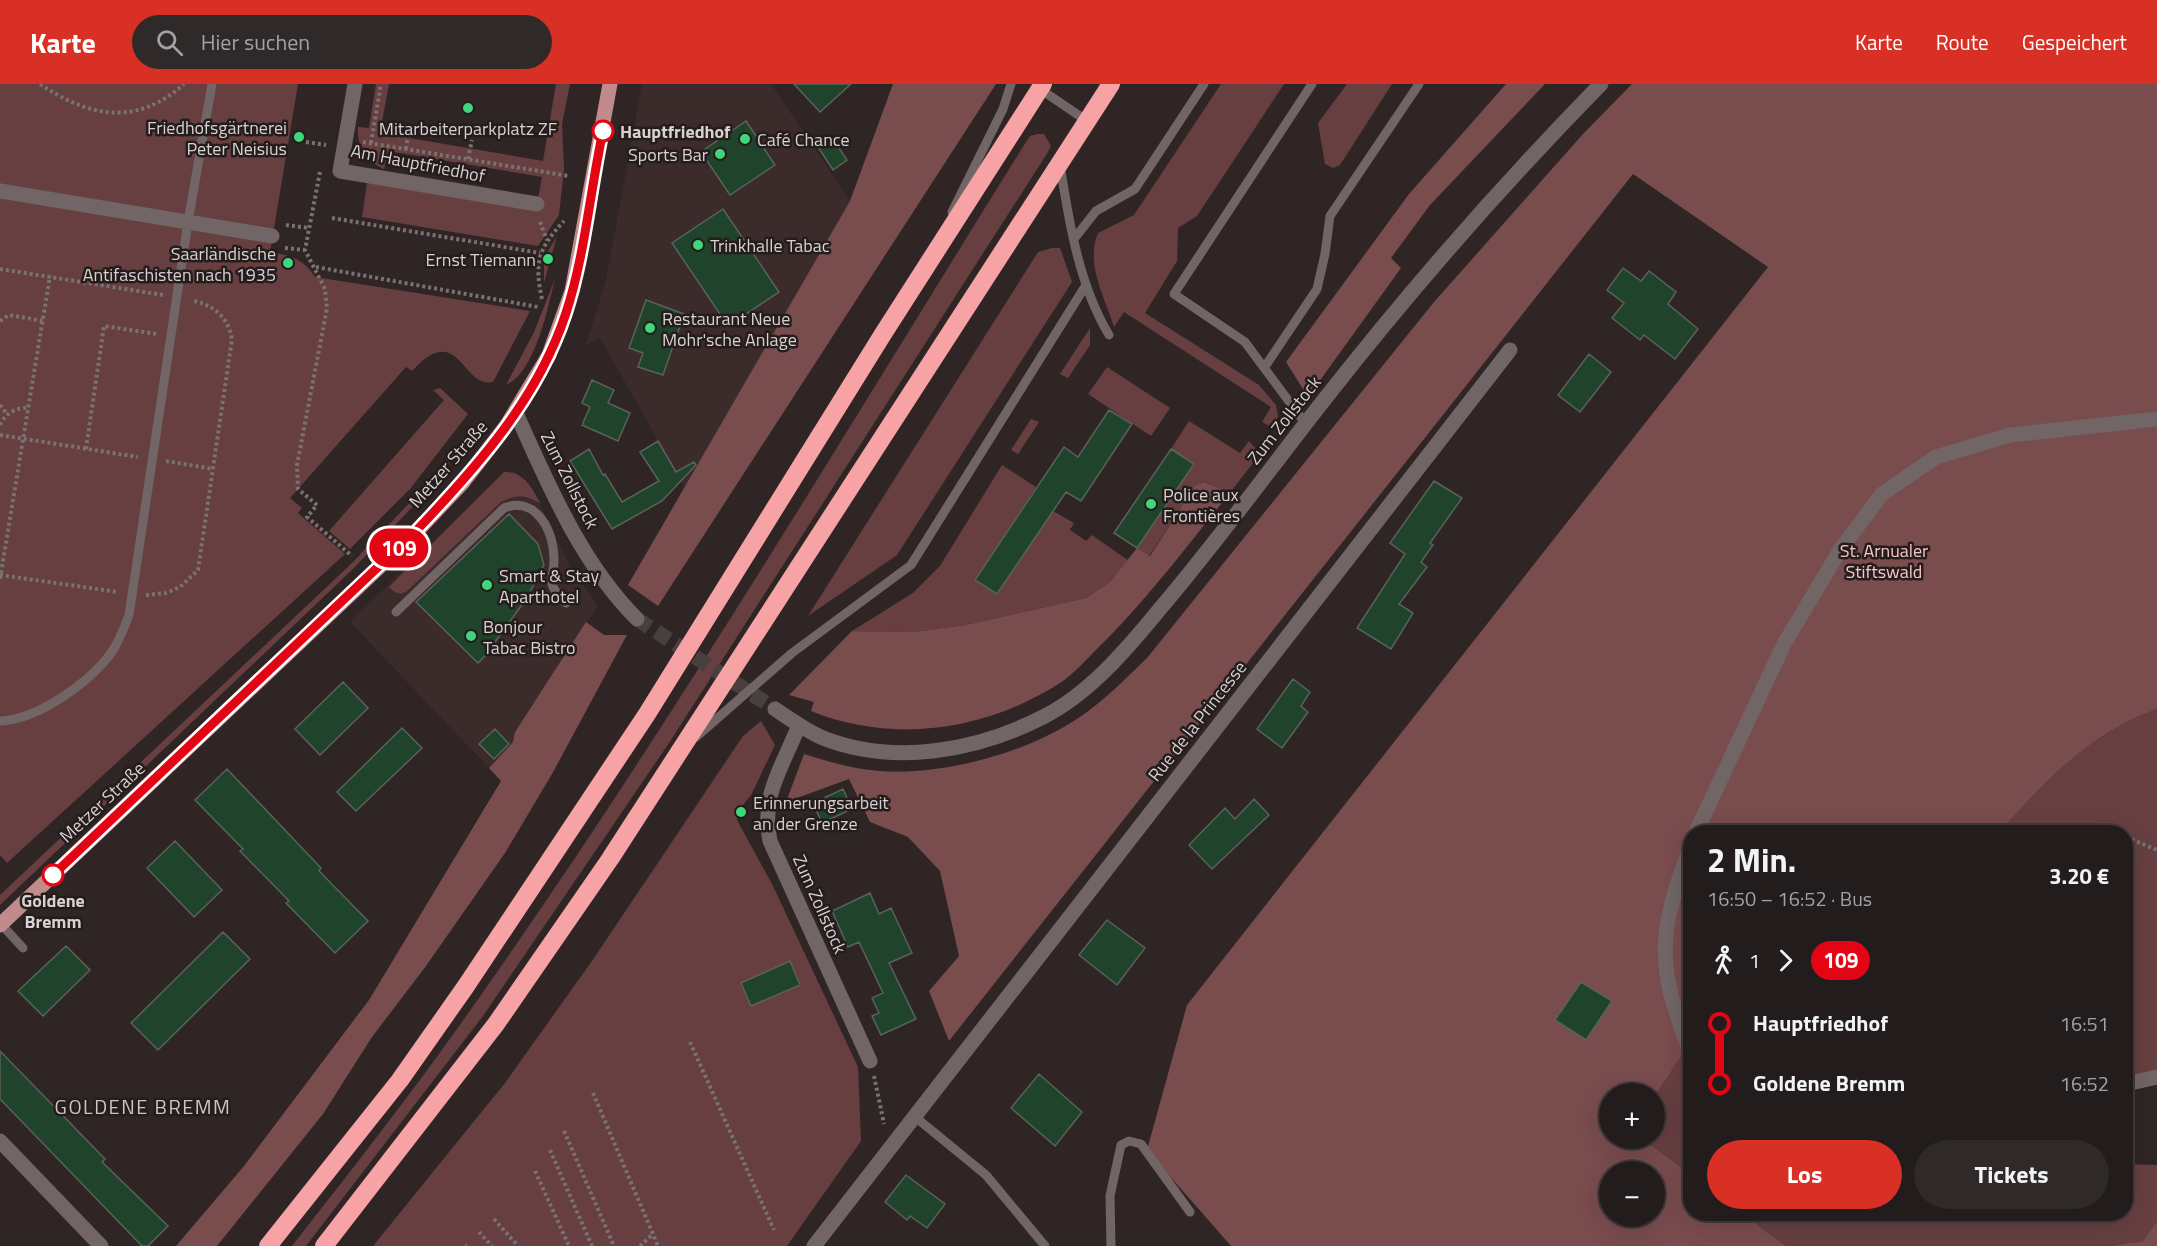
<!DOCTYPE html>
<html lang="de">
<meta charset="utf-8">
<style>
:root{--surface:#231c1c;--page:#2f2929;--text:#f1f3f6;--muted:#a3a1a3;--line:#403a3b;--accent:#d93025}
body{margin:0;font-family:"Titillium Web",sans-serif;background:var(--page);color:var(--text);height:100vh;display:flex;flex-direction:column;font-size:22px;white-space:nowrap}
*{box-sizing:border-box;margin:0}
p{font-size:20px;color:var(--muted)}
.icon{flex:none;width:33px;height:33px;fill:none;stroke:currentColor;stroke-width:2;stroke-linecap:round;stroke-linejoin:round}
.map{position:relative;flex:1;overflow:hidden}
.details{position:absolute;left:1683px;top:741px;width:450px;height:396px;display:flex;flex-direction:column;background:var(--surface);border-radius:24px;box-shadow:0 6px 24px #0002,0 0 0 2px var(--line)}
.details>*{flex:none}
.badge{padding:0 12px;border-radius:20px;font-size:21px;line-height:39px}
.fabs{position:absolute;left:1599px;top:999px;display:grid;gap:12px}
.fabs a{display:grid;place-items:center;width:66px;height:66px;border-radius:50%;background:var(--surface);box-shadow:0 6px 24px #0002,0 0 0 2px var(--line);font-size:30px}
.map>.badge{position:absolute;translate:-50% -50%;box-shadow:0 0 0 3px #fff}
.legs{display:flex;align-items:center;gap:9px;height:66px;padding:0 24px;font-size:20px}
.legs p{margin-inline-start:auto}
.summary{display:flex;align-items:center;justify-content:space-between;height:102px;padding:0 24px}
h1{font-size:33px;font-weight:700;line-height:45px}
.action{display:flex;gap:12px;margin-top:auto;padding:12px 24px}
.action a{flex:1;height:69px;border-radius:36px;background:var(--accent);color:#fff;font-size:24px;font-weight:700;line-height:69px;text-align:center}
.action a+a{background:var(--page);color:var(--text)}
ul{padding:0 24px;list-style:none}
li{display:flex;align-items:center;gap:21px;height:60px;font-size:22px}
li i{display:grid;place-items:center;width:9px;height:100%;margin:0 8px;background:currentColor}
li i::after{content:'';width:15px;height:15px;margin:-8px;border:4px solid;border-radius:50%;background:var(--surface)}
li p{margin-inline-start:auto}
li:first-child i{background:linear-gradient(#0000 50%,currentColor 0)}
li:last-child i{background:linear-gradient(currentColor 50%,#0000 0)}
header{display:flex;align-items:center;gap:36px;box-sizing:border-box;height:84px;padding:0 30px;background:var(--accent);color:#fff}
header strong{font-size:28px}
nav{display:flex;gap:33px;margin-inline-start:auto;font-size:21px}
.search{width:420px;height:54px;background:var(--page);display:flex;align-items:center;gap:15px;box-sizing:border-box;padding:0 21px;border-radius:33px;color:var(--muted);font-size:22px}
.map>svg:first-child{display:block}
.built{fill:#3c2b2b}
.green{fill:#673f41}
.forest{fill:#794c4e;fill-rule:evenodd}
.building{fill:#20442b;stroke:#59625b;stroke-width:1.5}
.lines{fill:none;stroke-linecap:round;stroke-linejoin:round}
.tertiary-tunnel{stroke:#483f3f;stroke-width:15;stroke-dasharray:15 8;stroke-linecap:butt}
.path{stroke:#7a7171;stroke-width:4;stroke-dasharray:3 3;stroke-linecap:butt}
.service{stroke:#716565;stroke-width:9}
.pedestrian{stroke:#716565;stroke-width:15}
.minor{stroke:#716565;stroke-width:15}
.tertiary{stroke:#716565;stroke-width:15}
.primary{stroke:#c18a8b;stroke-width:15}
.motorway{stroke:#f7a2a5;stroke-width:18}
.line-1-casing{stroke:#fff;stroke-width:14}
.line-1{stroke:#e30513;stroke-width:9}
.poi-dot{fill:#40d77c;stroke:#251c1c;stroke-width:2}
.stop-1-dot{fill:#fff;stroke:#e30513;stroke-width:3}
.labels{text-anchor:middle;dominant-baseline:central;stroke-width:5;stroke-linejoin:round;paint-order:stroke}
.poi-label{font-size:18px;fill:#d8d1d1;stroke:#251c1c;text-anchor:start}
.stop-label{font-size:18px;font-weight:bold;fill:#d8d1d1;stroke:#251c1c;text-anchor:start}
.street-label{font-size:18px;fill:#d8d1d1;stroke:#251c1c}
.park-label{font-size:18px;fill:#f5c5c6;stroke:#251c1c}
.neighbourhood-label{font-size:20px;letter-spacing:1.5px;fill:#d0c3c3;stroke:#251c1c}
</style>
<header>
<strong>Karte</strong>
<div class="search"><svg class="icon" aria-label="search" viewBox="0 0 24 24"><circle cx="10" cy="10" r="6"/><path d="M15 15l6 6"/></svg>Hier suchen</div>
<nav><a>Karte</a><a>Route</a><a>Gespeichert</a></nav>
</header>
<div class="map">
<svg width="2157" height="1162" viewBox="0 0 2157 1162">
<rect width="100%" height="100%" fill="#2f2525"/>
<path class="built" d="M 642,0 L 771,0 L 850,117 L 685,404 L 600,254 L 586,261 L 606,196 Z
M 504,388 L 515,388 L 530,401 L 570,482 L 598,522 L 515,647 L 513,658 L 489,684 L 350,538 Z"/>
<path class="green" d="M 0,0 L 298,0 L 270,168 C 290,171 304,175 315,193 L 530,227 L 493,298 C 462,305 459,235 412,287 L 406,283 L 290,414 L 302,424 L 298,429 L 345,470 L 7,779 L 0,771 Z
M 376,0 L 389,0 L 380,49 L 543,77 L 556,0 L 570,0 L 562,40 L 564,85 L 559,131 L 538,162 L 362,133 L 368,92 L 537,120 L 542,93 L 388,67 L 384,85 C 365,76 357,64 358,43 L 369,44 Z
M 1221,0 L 1284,0 L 1197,132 L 1178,144 L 1177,177 L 1145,229 L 1259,301 L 1276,321 L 1278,333 L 1271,343 L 1262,338 L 1271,323 L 1124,228 L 1114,243 C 1105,214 1085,179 1098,149 L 1134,131 Z
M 1347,0 L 1392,0 L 1340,81 L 1333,84 L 1325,80 L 1318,39 Z
M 1037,50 L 1044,50 L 1051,62 L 1048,68 L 669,659 L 483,932 L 306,1162 L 292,1162 C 352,1085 413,1008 469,928 C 668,647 844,350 1026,58 L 1030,52 Z
M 557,152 L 544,199 L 544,174 Z
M 1052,164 L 1060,164 L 1072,198 L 897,471 L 808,532 L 1038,168 Z
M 555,195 C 548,223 535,289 506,301 L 534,248 Z
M 1090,244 L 1090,261 L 1068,294 L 1060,290 Z
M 1107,283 L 1170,324 L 1151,352 L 1088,310 Z
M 440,304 L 468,330 L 410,405 L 350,465 L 329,447 L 444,316 L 433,306 Z
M 1031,335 L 1039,338 L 1018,370 L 1011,366 Z
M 1189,337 L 1240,369 L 1249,357 L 1255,364 L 1256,375 L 1230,409 L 1204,398 L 1196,402 L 1149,472 L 1137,464 L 1193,381 L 1171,365 Z
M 475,342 L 472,352 L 420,415 L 355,483 L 0,821 L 0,811 L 352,479 L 416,412 Z
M 1002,381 L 1036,403 L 976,496 L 997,510 L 1053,427 L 1074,439 L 1070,446 L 1086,457 L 1092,451 L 1129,477 L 1111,497 L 1086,514 L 965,541 L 914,548 L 852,547 L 913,509 L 940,482 Z
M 504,388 C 525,388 531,403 541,420 C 527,411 516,410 501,418 L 406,508 C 398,511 395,509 389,503 Z
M 2157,625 L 2157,993 L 2126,1000 L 2126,748 L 2000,748 C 2046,696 2089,650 2157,625 Z
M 761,637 L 775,661 L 751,711 L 738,727 L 737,736 L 773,802 L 858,983 L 861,1057 L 787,1162 L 373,1162 L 505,999 L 592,877 L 743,652 Z
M 1690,951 L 1690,1090 L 1643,1055 L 1654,1054 L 1655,1012 L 1688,962 Z
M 2126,1080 L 2157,1081 L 2157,1137 L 2143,1157 L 2110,1162 L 1786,1162 L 1743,1130 L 2126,1130 Z"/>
<path class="forest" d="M 893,0 L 996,0 L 658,522 L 628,501 L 850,117 Z
M 1506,0 L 1545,0 L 1430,121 L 1391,174 L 1401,184 L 1308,313 L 1286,278 L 1409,110 Z
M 1632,0 L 2157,0 L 2157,625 C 2089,650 2046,696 2000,748 L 1690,748 L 1690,951 L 1688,962 L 1655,1012 L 1654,1010 L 1610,1010 L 1610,1054 L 1643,1055 L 1690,1090 L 1690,1130 L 1743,1130 L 1786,1162 L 1231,1162 L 1147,1066 L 1187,921 L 1768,183 L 1633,90 L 949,957 L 929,907 L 959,872 L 940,787 L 908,753 L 870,738 L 849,695 L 786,718 L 804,670 C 829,678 854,685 880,687 C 949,692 1043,665 1096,621 C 1114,607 1130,590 1147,574 L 1434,218 L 1583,50 ZM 1610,1088 L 1654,1088 L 1654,1132 L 1610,1132 Z
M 1204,398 L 1230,409 C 1186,463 1144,520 1093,569 C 1084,578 1074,589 1063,597 C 989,646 895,661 811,627 L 814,618 L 789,611 L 852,547 L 914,548 L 965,541 L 1086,514 L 1111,497 L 1137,464 L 1150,472 L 1195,402 Z
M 586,538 L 604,551 L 627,551 L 552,690 L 505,769 L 426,882 L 372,953 L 323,1030 L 217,1162 L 176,1162 L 244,1082 L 369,916 L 501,697 L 489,684 L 513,658 L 515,648 Z
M 2157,1137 L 2157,1162 L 2110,1162 L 2143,1157 Z"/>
<path class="building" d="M 794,0 L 851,0 L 820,28 Z
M 746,37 L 775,81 L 730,111 L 701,68 Z
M 832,54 L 847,76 L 833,86 L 818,63 Z
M 723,125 L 779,208 L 728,242 L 672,159 Z
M 1623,184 L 1641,197 L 1649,187 L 1676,208 L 1668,220 L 1698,245 L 1675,275 L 1644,251 L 1640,256 L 1612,234 L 1624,219 L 1607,206 Z
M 646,216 L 684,230 L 663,291 L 638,283 L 643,269 L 629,264 Z
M 1589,270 L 1611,288 L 1580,328 L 1558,311 Z
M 592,296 L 614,306 L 608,319 L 630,329 L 618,357 L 582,341 L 590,323 L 582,319 Z
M 1109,326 L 1132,340 L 1081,417 L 1066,408 L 997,510 L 975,496 L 1064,363 L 1078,373 Z
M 658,357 L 676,388 L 694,378 L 696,381 L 662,417 L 612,445 L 570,377 L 589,365 L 603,391 L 605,390 L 622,418 L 659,397 L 640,368 Z
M 1171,365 L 1194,380 L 1137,464 L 1114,449 Z
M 1434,397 L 1462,414 L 1430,459 L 1433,461 L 1421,478 L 1427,483 L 1399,520 L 1413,529 L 1391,565 L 1357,544 L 1405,470 L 1390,459 Z
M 509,430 L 538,460 L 544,481 L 526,515 L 495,558 L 497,560 L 478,579 L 416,518 Z
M 1293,595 L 1310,608 L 1301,622 L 1308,628 L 1282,664 L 1257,645 Z
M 343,598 L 368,624 L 320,671 L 295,645 Z
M 402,644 L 422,664 L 356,727 L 337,708 Z
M 495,645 L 509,660 L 494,675 L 479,660 Z
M 227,685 L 321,784 L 319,787 L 368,837 L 335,869 L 286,819 L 289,817 L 240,767 L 243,765 L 195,716 Z
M 843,705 L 852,725 L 822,739 L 813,719 Z
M 1254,715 L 1269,731 L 1212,785 L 1189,761 L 1225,724 L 1235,735 Z
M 175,757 L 222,806 L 194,833 L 147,784 Z
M 870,809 L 879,830 L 891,824 L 912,869 L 889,879 L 916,935 L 881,951 L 872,932 L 879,929 L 872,914 L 883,909 L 859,858 L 848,863 L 832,827 Z
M 1107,836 L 1145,864 L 1117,901 L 1079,871 Z
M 223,848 L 250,875 L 158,966 L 131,939 Z
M 66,862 L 90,886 L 43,932 L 18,907 Z
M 790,877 L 800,901 L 751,922 L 741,899 Z
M 1581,898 L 1612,917 L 1586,956 L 1555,936 Z
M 0,967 L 105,1075 L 102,1078 L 168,1142 L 148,1162 L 142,1162 L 0,1015 Z
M 1039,990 L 1082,1028 L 1055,1062 L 1011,1024 Z
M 906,1091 L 945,1120 L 927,1144 L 910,1132 L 907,1136 L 885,1118 Z"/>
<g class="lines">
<path class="tertiary-tunnel" d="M 637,535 L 775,625"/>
<path class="path" d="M 40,0 C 89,33 136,43 184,0
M 306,58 L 326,61
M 363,58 L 569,92
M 371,59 L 381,0
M 406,65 L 409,45
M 468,75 L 472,56
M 320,88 L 305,166 L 325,205 L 327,224 L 297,381 L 298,405 L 317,421 L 307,433 L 352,472
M 332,134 L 540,169
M 540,138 L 547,156
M 286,141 L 309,144
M 285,164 L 305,166
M 316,183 L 538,223
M 0,185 L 163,211
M 542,215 C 534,178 538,165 564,137
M 0,237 L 9,231 L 43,237
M 0,321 L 7,330
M 0,341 C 5,329 17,323 29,324
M 0,351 L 138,373
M 86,365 L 104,242 L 157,250
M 166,377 L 213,385
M 0,491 L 118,508
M 0,495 L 50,192
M 146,511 L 166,509 L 180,503 L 198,486 L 232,255 C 228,232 213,221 191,216
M 2126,753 L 2157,766
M 690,958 L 774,1146
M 874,992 L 884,1040
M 593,1009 L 658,1162
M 564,1047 L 614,1162
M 550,1066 L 592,1162
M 535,1087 L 569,1162
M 494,1135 L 518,1162
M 479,1148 L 492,1162
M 465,1161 L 466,1162
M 640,1162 L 653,1150"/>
<path class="service" d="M 1040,5 L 1087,37
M 1060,81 C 1069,138 1079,201 1109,251
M 952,128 L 1003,25 L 1011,0
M 1074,155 L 1096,127 L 1135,105 L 1204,0
M 1264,284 L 1317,205 L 1325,170 L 1330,132 L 1419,0
M 1305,339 L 1245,258 L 1174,210 L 1312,0
M 396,528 L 504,424 C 536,411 555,448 554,477 C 554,485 551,492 552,500 C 554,508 561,513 566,519
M 0,637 C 37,636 89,599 111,569 C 119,558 124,544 129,531 L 188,138 L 212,0
M 696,653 L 792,569 L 911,481 L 1086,201
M 1,840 L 23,864
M 914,1032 L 986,1091 L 1045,1162
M 1111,1162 L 1110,1112 L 1121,1061 L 1129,1057 L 1141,1060 L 1190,1128"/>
<path class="pedestrian" d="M 0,107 L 272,152"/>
<path class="minor" d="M 355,0 L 340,87 L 537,120
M 799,641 C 783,682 760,712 770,757 L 870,977
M 0,1057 L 101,1162
M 814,1162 L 1510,266"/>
<path class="tertiary" d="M 516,329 C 548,400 581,479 637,535
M 775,625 C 790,635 806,647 823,654 C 894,682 977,667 1043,633 C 1089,610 1127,565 1159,526 C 1217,458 1269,386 1324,316 C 1411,205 1503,100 1601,0
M 1696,748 L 1784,560 L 1840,466 L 1882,410 L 1936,373 L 2010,351 L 2157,335
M 1690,764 C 1668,823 1654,869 1677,930 C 1681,942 1684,955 1690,965
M 2126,1000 L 2157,993"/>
<path class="primary" d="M 0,841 L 415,449 L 463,398 L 507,341 L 549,271 L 572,207 L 610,0"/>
<path class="motorway" d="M 268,1162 L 400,996 L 466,902 L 647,630 L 883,250 L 1043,0
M 324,1162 L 496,940 L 610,775 L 1111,0"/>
</g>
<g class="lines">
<defs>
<path id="line-1" d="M 53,791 L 415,448 C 476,384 538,315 566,229 C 585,171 590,107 603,47"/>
</defs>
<use href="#line-1" class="line-1-casing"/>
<use href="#line-1" class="line-1"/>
</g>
<g class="poi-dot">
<circle cx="468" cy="24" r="6"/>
<circle cx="299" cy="53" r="6"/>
<circle cx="745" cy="55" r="6"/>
<circle cx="720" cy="70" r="6"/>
<circle cx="698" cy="161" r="6"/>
<circle cx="548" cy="175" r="6"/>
<circle cx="288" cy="179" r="6"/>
<circle cx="650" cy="244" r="6"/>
<circle cx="1151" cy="420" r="6"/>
<circle cx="487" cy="501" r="6"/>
<circle cx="471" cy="552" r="6"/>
<circle cx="741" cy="728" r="6"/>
</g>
<g class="stop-1-dot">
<circle cx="603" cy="47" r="10"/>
<circle cx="53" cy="791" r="10"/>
</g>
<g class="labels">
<g class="poi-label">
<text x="287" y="43" text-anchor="end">Friedhofsgärtnerei<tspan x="287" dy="21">Peter Neisius</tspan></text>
<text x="468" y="44" text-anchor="middle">Mitarbeiterparkplatz ZF</text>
<text x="757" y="55">Café Chance</text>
<text x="708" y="70" text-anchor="end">Sports Bar</text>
<text x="710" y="161">Trinkhalle Tabac</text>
<text x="276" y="169" text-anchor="end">Saarländische<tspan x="276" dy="21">Antifaschisten nach 1935</tspan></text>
<text x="536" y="175" text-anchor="end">Ernst Tiemann</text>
<text x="662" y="234">Restaurant Neue<tspan x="662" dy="21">Mohr'sche Anlage</tspan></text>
<text x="1163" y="410">Police aux<tspan x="1163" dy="21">Frontières</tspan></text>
<text x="499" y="491">Smart &amp; Stay<tspan x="499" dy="21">Aparthotel</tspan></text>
<text x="483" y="542">Bonjour<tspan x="483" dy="21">Tabac Bistro</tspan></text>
<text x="753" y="718">Erinnerungsarbeit<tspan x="753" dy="21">an der Grenze</tspan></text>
</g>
<g class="stop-label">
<text x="620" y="47">Hauptfriedhof</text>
<text x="53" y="816" text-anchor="middle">Goldene<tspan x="53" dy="21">Bremm</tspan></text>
</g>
<g class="street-label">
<text transform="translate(418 79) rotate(11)">Am Hauptfriedhof</text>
<text transform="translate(1284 336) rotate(-52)">Zum Zollstock</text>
<text transform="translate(448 380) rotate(-49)">Metzer Straße</text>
<text transform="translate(570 396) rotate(63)">Zum Zollstock</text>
<text transform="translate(1197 637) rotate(-52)">Rue de la Princesse</text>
<text transform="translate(102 718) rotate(-43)">Metzer Straße</text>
<text transform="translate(820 820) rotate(66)">Zum Zollstock</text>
</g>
<g class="park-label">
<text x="1884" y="466">St. Arnualer<tspan x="1884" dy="21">Stiftswald</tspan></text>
</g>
<g class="neighbourhood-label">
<text x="143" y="1022">GOLDENE BREMM</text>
</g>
</g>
</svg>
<div class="fabs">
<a>+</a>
<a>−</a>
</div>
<b class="badge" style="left:399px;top:464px;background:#e30513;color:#fff">109</b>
<section class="details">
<div class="summary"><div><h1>2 Min.</h1><p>16:50 – 16:52 · Bus</p></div><b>3.20 €</b></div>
<div class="legs"><svg class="icon" aria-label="walk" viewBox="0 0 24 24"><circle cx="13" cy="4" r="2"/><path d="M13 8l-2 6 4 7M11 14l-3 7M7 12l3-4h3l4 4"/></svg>1<svg class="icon" aria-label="forward" viewBox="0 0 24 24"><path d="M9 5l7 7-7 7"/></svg><b class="badge" style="background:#e30513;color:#fff">109</b></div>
<ul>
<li><i style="color:#e30513"></i><b>Hauptfriedhof</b><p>16:51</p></li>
<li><i style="color:#e30513"></i><b>Goldene Bremm</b><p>16:52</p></li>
</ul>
<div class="action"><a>Los</a><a>Tickets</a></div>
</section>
</div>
